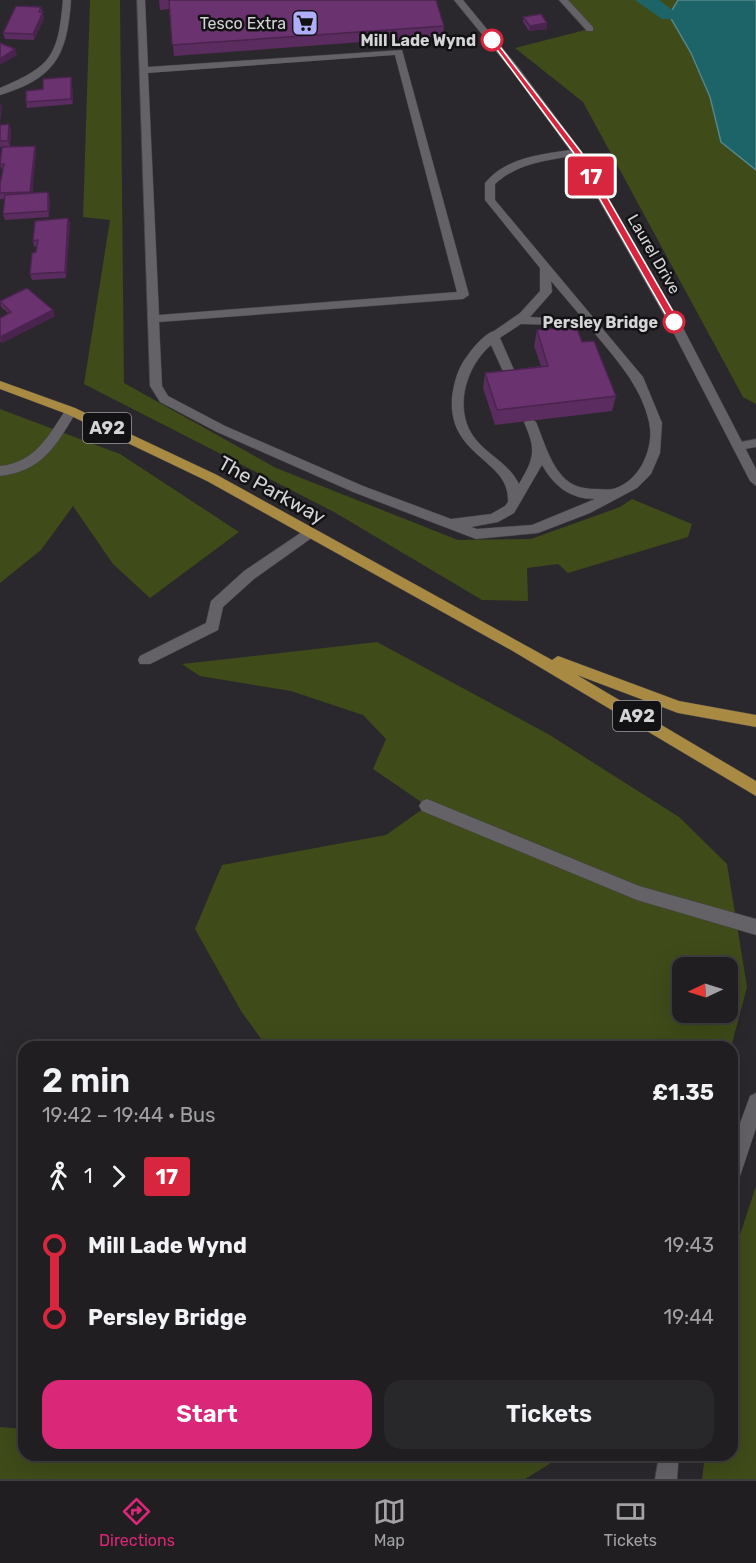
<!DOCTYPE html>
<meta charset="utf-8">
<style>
:root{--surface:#201e21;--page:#28272a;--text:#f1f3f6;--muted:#a2a2a5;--line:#3d3c3f;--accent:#db2777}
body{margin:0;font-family:Rubik,sans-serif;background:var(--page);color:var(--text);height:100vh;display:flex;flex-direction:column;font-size:22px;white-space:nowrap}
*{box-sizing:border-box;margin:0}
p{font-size:20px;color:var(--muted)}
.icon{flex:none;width:33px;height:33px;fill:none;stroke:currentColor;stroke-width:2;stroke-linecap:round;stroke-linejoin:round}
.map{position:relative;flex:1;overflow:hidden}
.sheet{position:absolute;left:18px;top:1041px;width:720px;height:420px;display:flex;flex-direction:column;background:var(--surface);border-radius:18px;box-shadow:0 6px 24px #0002,0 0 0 2px var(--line)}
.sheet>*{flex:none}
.badge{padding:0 12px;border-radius:4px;font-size:21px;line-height:39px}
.needle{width:39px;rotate:266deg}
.fabs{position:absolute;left:672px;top:957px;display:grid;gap:12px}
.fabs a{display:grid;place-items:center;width:66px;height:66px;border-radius:12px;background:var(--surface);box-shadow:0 6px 24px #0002,0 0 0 2px var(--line);font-size:30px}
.map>.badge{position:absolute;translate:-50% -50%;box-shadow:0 0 0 3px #fff}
.legs{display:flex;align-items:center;gap:9px;height:66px;padding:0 24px;font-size:20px}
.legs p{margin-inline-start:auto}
.summary{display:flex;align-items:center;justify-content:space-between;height:102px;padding:0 24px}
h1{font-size:33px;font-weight:600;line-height:45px}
.action{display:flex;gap:12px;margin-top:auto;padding:12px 24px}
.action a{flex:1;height:69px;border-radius:18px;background:var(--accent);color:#fff;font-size:24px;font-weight:600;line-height:69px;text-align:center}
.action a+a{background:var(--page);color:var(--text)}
ul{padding:0 24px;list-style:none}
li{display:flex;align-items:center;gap:21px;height:72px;font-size:22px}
li i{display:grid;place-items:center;width:9px;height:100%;margin:0 8px;background:currentColor}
li i::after{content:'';width:15px;height:15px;margin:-8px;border:4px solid;border-radius:50%;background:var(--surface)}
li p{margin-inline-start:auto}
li:first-child i{background:linear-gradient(#0000 50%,currentColor 0)}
li:last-child i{background:linear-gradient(currentColor 50%,#0000 0)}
.tabs{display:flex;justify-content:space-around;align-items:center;height:84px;border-top:2px solid var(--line);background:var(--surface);font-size:16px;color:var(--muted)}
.tabs a{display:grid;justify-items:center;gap:3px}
.tabs .active{color:var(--accent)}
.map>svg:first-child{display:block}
.green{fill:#3f4b19;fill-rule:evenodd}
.water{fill:#1c6468;stroke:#538589;stroke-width:1.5}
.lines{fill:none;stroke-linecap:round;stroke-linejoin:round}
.canal{fill:#1c6468;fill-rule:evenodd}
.service-casing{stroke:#444346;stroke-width:1}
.minor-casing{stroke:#444346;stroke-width:1}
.tertiary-casing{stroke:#444346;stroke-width:1}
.primary-casing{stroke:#444346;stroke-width:1}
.service{fill:#646267;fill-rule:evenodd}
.minor{fill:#646267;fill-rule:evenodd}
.tertiary{fill:#646267;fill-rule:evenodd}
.primary{fill:#a88a42;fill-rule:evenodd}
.wall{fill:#5b2c5f}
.shaded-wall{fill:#4a244e}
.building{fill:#6a336f;stroke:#4a244e;stroke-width:1.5}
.line-1{fill:#d7263d;stroke:#fff;stroke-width:1.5}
.stop-1-dot{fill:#fff;stroke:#d7263d;stroke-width:3}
.labels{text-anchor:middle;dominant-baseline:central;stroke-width:5;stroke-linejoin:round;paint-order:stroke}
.far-poi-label{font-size:16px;fill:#d4d3d6;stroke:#121113;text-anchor:end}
.far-stop-label{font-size:16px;font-weight:bold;fill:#d4d3d6;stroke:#121113;text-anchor:end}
.far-street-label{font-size:16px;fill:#d4d3d6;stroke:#121113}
.shield{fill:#121113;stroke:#9a999c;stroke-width:1.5}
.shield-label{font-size:18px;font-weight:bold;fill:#d4d3d6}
.street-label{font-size:20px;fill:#d4d3d6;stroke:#121113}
</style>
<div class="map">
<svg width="756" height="1479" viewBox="0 0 756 1479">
<rect width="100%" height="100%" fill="#2a282c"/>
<path class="green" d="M 90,0 L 120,0 L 124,383 L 276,468 L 458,540 L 531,539 L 620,507 L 632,499 L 692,524 L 688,537 L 568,573 L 558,564 L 527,568 L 528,601 L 482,600 L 334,512 L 84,384 L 110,220 L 83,217 Z
M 563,0 L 678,0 L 669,15 L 691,53 L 710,97 L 721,142 L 756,170 L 756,404 L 743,397 L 583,102 L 515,48 L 589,29 Z
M 0,409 L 120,454 L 239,532 L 150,598 L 113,564 L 73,506 L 41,550 L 0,583 Z
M 377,642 L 548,734 L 679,817 L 727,864 L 747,987 L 731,1047 L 267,1047 L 241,1011 L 195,929 L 222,865 L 386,835 L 427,806 L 373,769 L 386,739 L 363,715 L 291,691 L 200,676 L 182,664 ZM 682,968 L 728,968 L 728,1012 L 682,1012 Z
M 756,1186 L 756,1479 L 702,1479 L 705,1455 L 732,1455 L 732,1259 Z
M 0,1427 L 24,1429 L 24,1455 L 643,1455 L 642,1462 L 559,1458 L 525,1479 L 0,1479 Z"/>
<path class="water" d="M 678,0 L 756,0 L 756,170 L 721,142 L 710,97 L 691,53 L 669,15 Z"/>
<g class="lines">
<path class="canal" d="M 635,0 L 659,0 L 679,15 L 676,19 L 662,19 Z"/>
<defs>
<path id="service" d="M 137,0 L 145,0 L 148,67 L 402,50 L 469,295 L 463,299 L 159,322 L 162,386 L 168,396 L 225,426 L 363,486 L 451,519 L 491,514 L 505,506 L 508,502 C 511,459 448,458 452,398 C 454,382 458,367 468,355 C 473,347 486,333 494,331 L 520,313 L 540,291 L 540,268 L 485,200 L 485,183 C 507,156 545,154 577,149 L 582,152 L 581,154 C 549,161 520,161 495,184 L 495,200 L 643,377 L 662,423 L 660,453 L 651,474 L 637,488 L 590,513 L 538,533 L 476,539 L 353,492 L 217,432 L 160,402 L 150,386 ZM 395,55 L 457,292 L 159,315 L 148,73 ZM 551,281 L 584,320 L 530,317 L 552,292 ZM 521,324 L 566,325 L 591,329 C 614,357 641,385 649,422 C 655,447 640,482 613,489 C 608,490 600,489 595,489 C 586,489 576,487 569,482 C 551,469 544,441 536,422 L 530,418 L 524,422 C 536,450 535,457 519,484 C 509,464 491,457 477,441 C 452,413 465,367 491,345 L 511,389 L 519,389 L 521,386 L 500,338 ZM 542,465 C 554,486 570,499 595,499 L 532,525 L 477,529 L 471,527 L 498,522 L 514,513 Z
M 559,0 L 568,0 L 593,27 L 593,31 L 587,31 Z
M 71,407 L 77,411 C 56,445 43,471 0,476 L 0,466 C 35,463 49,435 67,408 Z
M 756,439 L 756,447 L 739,450 L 733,446 L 735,443 Z
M 308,528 L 313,529 L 315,533 L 313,537 L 254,579 L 223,607 L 218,630 L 150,664 L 140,664 L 138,660 L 140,656 L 206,623 L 211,601 L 244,571 Z
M 427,799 L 639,886 L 756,919 L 756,935 L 637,900 L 422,811 L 419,806 L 422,801 Z"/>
<path id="minor" d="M 63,0 L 71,0 C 67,55 56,78 0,95 L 0,88 C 52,66 58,56 63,0 Z"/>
<path id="tertiary" d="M 454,0 L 463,0 L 518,67 L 582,152 L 680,322 L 756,469 L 756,486 L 750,481 L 668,322 L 572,153 L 512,71 Z
M 756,1093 L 756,1128 L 739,1179 L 732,1181 L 732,1145 L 750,1096 Z
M 659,1455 L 679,1455 L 677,1479 L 655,1479 Z"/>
<path id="primary" d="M 0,381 L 75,408 L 217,475 L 552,660 L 558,656 L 679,701 L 756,715 L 756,727 L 678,713 L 577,675 L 756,781 L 756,796 L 511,650 L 207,481 L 67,414 L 0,389 Z"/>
</defs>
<use href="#service" class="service-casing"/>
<use href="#minor" class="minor-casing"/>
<use href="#tertiary" class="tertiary-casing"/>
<use href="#primary" class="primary-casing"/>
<use href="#service" class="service"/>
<use href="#minor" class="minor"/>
<use href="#tertiary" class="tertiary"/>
<use href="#primary" class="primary"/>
</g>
<path class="wall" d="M 159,0 L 436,0 L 444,26 L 443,36 L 174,56 L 169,9 L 160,10 Z
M 41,7 L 44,18 L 34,40 L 5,39 L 3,33 Z
M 523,17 L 547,23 L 547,29 L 529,31 L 523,22 Z
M 71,77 L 72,83 L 73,104 L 27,108 L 26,102 L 43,89 Z
M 9,124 L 11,130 L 10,146 L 0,147 L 0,125 Z
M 36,151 L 32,193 L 50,198 L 49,217 L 5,220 L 3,214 L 5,199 L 0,199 L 0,184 L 3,170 L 2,170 L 0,165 Z
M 68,218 L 70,224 L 66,278 L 32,280 L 30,274 L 37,246 L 34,247 L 33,241 Z
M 0,301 L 55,316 L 2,343 L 0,341 L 0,318 L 8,313 L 1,307 Z
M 537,330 L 582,342 L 616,396 L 612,411 L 495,425 L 483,388 L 485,373 L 541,366 L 534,346 Z"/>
<path class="shaded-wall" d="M 43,12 L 44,18 L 34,40 L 33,34 Z
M 547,23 L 547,29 L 529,31 L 530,26 Z
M 15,49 L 17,55 L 0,65 L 0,59 Z
M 71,77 L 72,83 L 73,104 L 71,99 Z
M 1,102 L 2,108 L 0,124 L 0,107 Z
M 9,124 L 11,130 L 10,146 L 8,141 Z
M 35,146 L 36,151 L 32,198 L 30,192 Z
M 48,192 L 50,198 L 49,217 L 48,211 Z
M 68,218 L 70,224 L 66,278 L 65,272 Z
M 53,310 L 55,316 L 2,343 L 0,337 Z"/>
<path class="building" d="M 169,0 L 436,0 L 444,26 L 172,45 Z
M 16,6 L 41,7 L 39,12 L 43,12 L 33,34 L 3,33 Z
M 541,14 L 547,23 L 530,26 L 523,17 Z
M 0,43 L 15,49 L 0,59 Z
M 71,77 L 71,99 L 26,102 L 26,91 L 43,89 L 43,79 Z
M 9,124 L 8,141 L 0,141 L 0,125 Z
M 35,146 L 30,192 L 0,193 L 0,184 L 4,164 L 0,165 L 2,147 Z
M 48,192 L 48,211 L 3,214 L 5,195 Z
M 68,218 L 65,272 L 30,274 L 32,253 L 36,252 L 38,240 L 33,241 L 35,221 Z
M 27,288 L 53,310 L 0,337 L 0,318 L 11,312 L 0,301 Z
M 576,326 L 582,342 L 594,341 L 616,396 L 497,410 L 485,373 L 548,366 L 537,330 Z"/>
<path class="line-1" d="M 489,39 L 494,39 L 581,152 L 679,322 L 677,324 L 670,322 L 573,152 Z"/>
<defs>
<symbol id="supermarket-square" viewBox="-11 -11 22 22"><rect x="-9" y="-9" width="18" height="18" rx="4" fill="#b0aefa" stroke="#121113"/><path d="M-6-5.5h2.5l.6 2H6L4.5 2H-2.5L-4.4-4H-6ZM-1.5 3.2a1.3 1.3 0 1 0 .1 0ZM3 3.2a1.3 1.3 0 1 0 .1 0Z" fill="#111"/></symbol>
</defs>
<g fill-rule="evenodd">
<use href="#supermarket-square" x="290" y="8" width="30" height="30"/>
</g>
<g class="stop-1-dot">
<circle cx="492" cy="40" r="10"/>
<circle cx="674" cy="322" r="10"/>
</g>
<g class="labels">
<g class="far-poi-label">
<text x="286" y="23">Tesco Extra</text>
</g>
<g class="far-stop-label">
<text x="476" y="40">Mill Lade Wynd</text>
<text x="658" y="322">Persley Bridge</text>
</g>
<g class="far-street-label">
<text transform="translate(654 254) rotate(60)">Laurel Drive</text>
</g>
<g class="shield">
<rect x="83" y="413" width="48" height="30" rx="4.5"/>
<rect x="613" y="701" width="48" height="30" rx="4.5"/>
</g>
<g class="shield-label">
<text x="107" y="428">A92</text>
<text x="637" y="716">A92</text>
</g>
<g class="street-label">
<text transform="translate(272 490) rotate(29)">The Parkway</text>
</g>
</g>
</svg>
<div class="fabs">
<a><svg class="needle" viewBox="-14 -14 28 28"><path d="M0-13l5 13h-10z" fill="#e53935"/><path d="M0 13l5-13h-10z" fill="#a2a2a5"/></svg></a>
</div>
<b class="badge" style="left:591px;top:176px;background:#d7263d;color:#fff">17</b>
<section class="sheet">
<div class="summary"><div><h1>2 min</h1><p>19:42 – 19:44 · Bus</p></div><b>£1.35</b></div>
<div class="legs"><svg class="icon" aria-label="walk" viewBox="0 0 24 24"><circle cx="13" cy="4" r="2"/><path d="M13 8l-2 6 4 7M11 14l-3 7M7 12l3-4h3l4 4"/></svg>1<svg class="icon" aria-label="forward" viewBox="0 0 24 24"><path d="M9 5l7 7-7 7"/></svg><b class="badge" style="background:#d7263d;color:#fff">17</b></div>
<ul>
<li><i style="color:#d7263d"></i><b>Mill Lade Wynd</b><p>19:43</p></li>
<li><i style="color:#d7263d"></i><b>Persley Bridge</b><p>19:44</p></li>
</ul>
<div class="action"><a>Start</a><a>Tickets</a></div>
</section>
</div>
<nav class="tabs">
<a class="active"><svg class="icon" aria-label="directions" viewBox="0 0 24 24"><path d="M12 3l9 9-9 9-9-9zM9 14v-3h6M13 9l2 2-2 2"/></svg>Directions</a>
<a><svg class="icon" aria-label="map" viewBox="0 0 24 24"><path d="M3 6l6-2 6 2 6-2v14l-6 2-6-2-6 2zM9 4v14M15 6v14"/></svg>Map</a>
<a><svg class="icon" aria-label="tickets" viewBox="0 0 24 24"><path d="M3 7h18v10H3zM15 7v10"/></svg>Tickets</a>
</nav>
